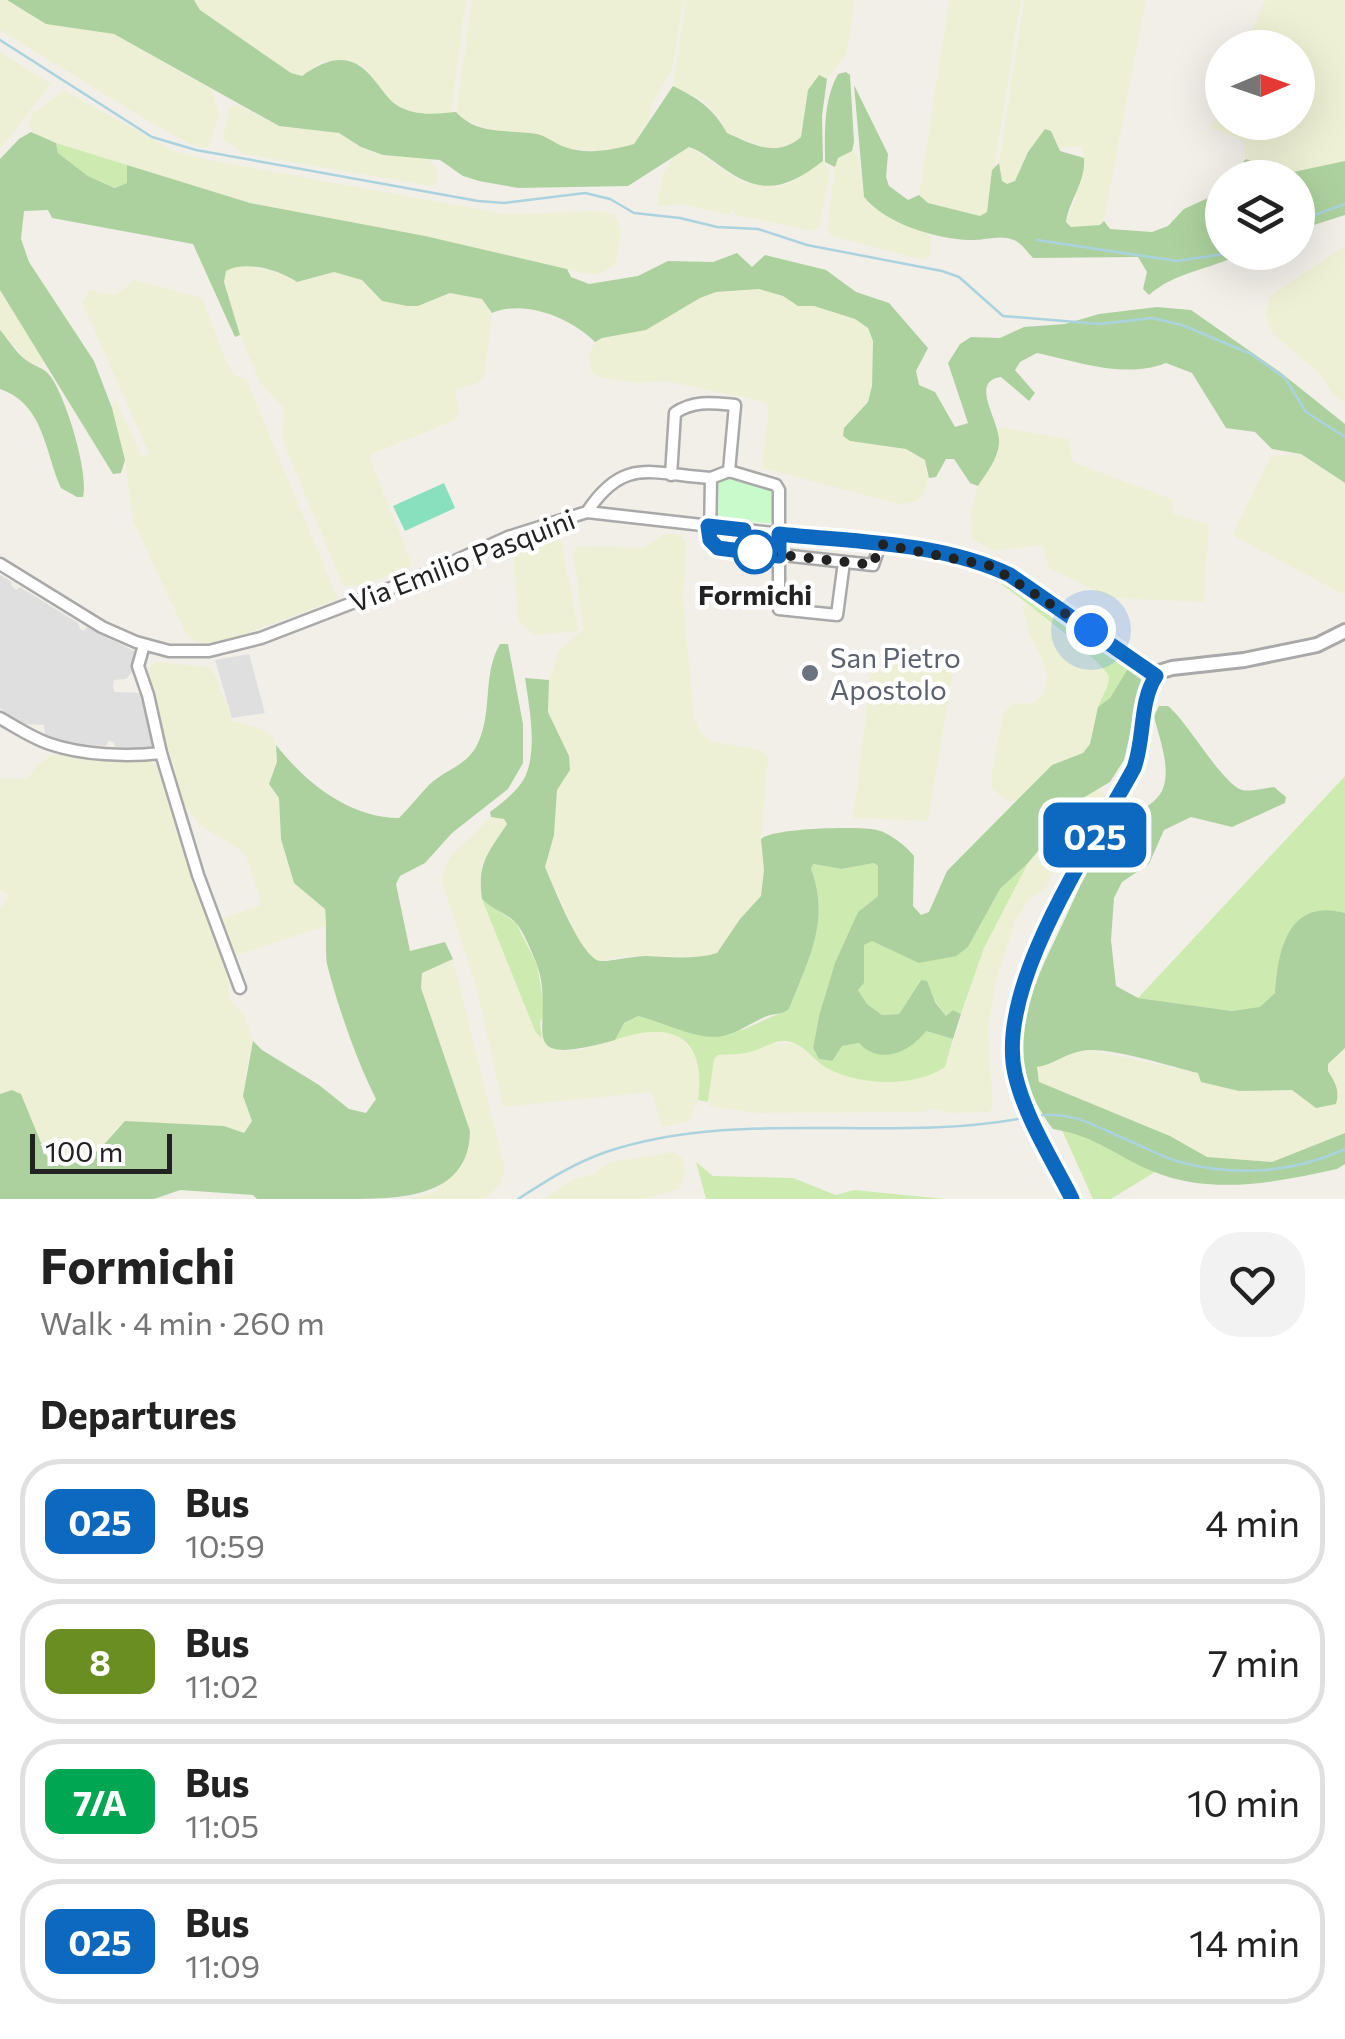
<!DOCTYPE html>
<meta charset="utf-8">
<style>
:root{--surface:#fff;--page:#f2f2f2;--text:#222;--muted:#767676;--line:#e0e0e0}
body{margin:0;font-family:Commissioner,sans-serif;background:var(--page);color:var(--text);height:100vh;display:flex;flex-direction:column;font-size:38px;white-space:nowrap}
*{box-sizing:border-box;margin:0}
p{font-size:32px;color:var(--muted)}
.icon{flex:none;width:55px;height:55px;fill:none;stroke:currentColor;stroke-width:2;stroke-linecap:round;stroke-linejoin:round}
.map{position:relative;height:1199px;overflow:hidden}
.sheet{display:flex;flex-direction:column;background:var(--surface);flex:1}
.sheet>*{flex:none}
.badge{padding:0 20px;border-radius:15px;font-size:35px;line-height:65px}
.needle{width:65px;rotate:88deg}
.fabs{position:absolute;left:1205px;top:30px;display:grid;gap:20px}
.fabs a{display:grid;place-items:center;width:110px;height:110px;border-radius:50%;background:var(--surface);box-shadow:0 10px 40px #0002;font-size:50px}
.scale{position:absolute;left:30px;bottom:25px;width:142px;box-sizing:border-box;padding-left:10px;border:5px solid #222;border-top:0;font-size:28px;line-height:35px;white-space:nowrap;color:#222;-webkit-text-stroke:8px #fff;paint-order:stroke}
.you{position:absolute;width:50px;height:50px;margin:-25px;border:8px solid #fff;border-radius:50%;background:#1a73e8;box-shadow:0 0 0 15px #1a73e833}
.map>.badge{position:absolute;translate:-50% -50%;box-shadow:0 0 0 5px #fff}
h2{padding:0 40px;font-size:38px;line-height:90px}
.round{display:grid;place-items:center;flex:none;width:105px;height:105px;border-radius:40px;background:var(--page)}
.head{display:flex;align-items:center;justify-content:space-between;height:170px;padding:0 40px}
h1{font-size:48px;font-weight:700;line-height:75px}
ul{padding:0;list-style:none}
li{display:flex;align-items:center;gap:30px;height:125px;margin:0 20px 15px;padding:0 20px;border:5px solid var(--line);border-radius:40px}
li div{flex:1}
li b{display:block;font-size:38px}
li em{font-style:normal}
li .badge{min-width:110px;font-weight:700;text-align:center}
.map>svg:first-child{display:block}
.residential{fill:#e0dfdf}
.farmland{fill:#eef0d5}
.grass{fill:#cdebb0}
.forest{fill:#add19e}
.park{fill:#c8facc}
.pitch{fill:#88e0be}
.lines{fill:none;stroke-linecap:round;stroke-linejoin:round}
.stream{stroke:#aad3df;stroke-width:2.5}
.minor-casing{stroke:#a9a9a9;stroke-width:15}
.tertiary-casing{stroke:#a9a9a9;stroke-width:18}
.minor{stroke:#fff;stroke-width:10}
.tertiary{stroke:#fff;stroke-width:12}
.line-casing{stroke:#fff;stroke-width:22}
.line{stroke:#0c69bf;stroke-width:15}
.walk{stroke:#222;stroke-width:10;stroke-dasharray:0 18}
.stop-dot{fill:#fff;stroke:#0c69bf;stroke-width:5}
.worship-dot{fill:#6b7280;stroke:#fff;stroke-width:4}
.labels{text-anchor:middle;dominant-baseline:central;stroke-width:9;stroke-linejoin:round;paint-order:stroke}
.street-label{font-size:28px;fill:#222;stroke:#fff}
.stop-label{font-size:28px;font-weight:bold;fill:#222;stroke:#fff}
.worship-label{font-size:28px;fill:#5b616d;stroke:#fff;text-anchor:start}
</style>
<div class="map">
<svg width="1345" height="1199" viewBox="0 0 1345 1199">
<rect width="100%" height="100%" fill="#f2efe9"/>
<path class="residential" d="M 0,575 L 12,582 L 11,585 L 16,590 L 20,587 L 78,623 L 80,629 L 84,631 L 87,627 L 138,653 L 132,672 L 126,679 L 114,680 L 113,688 L 115,692 L 140,693 L 141,701 L 145,701 L 154,748 L 115,747 L 114,742 L 109,741 L 105,746 L 62,744 L 45,736 L 44,725 L 22,724 L 0,708 Z
M 249,654 L 265,713 L 232,718 L 215,660 Z"/>
<path class="farmland" d="M 0,0 L 7,0 L 46,24 L 114,34 L 212,90 L 219,114 L 210,146 L 204,148 L 188,143 L 148,121 L 0,30 Z
M 194,0 L 466,0 L 451,113 L 423,115 L 393,104 L 363,65 L 321,62 L 302,76 L 291,73 L 200,10 Z
M 472,0 L 684,0 L 672,69 L 652,105 L 649,121 L 634,144 L 607,151 L 568,149 L 539,135 L 499,133 L 462,119 L 456,112 Z
M 686,0 L 855,0 L 847,53 L 827,79 L 819,76 L 801,137 L 790,146 L 775,151 L 727,133 L 719,117 L 703,100 L 673,86 Z
M 949,0 L 1021,0 L 987,213 L 980,217 L 928,203 L 919,195 Z
M 1024,0 L 1146,0 L 1104,221 L 1100,225 L 1071,227 L 1066,222 L 1075,200 L 1084,158 L 1081,146 L 1028,152 L 1015,181 L 1006,184 L 1002,180 L 999,163 Z
M 1265,0 L 1345,0 L 1345,161 L 1284,174 L 1246,159 L 1243,140 L 1211,128 L 1222,101 L 1222,122 L 1298,122 L 1298,48 L 1245,47 Z
M 0,52 L 51,84 L 0,149 Z
M 64,90 L 176,152 L 209,160 L 506,214 L 596,211 L 614,214 L 621,229 L 616,264 L 600,274 L 585,273 L 425,236 L 250,203 L 36,137 L 29,126 L 32,114 Z
M 235,104 L 279,126 L 339,133 L 361,147 L 383,155 L 428,158 L 438,171 L 437,182 L 432,186 L 243,154 L 223,139 L 229,109 Z
M 689,147 L 742,182 L 778,187 L 794,181 L 823,161 L 830,171 L 819,228 L 813,231 L 736,215 L 732,210 L 728,215 L 681,204 L 657,206 L 664,172 L 675,156 Z
M 852,151 L 857,153 L 864,197 L 872,207 L 931,236 L 931,255 L 923,260 L 832,236 L 827,230 L 835,167 L 838,158 Z
M 1345,246 L 1345,404 L 1332,393 L 1319,373 L 1273,334 L 1265,315 L 1271,295 Z
M 249,266 L 285,274 L 298,282 L 334,272 L 343,273 L 362,280 L 376,296 L 418,306 L 456,292 L 482,299 L 489,306 L 492,313 L 485,374 L 479,382 L 455,390 L 459,411 L 455,420 L 369,455 L 412,565 L 365,585 L 343,586 L 282,439 L 284,408 L 260,383 L 240,335 L 224,282 L 226,271 L 234,267 Z
M 135,280 L 202,298 L 227,363 L 234,375 L 246,379 L 338,599 L 240,636 L 203,644 L 187,636 L 133,521 L 125,460 L 112,408 L 115,399 L 142,457 L 149,454 L 82,302 L 89,290 L 115,295 Z
M 759,289 L 784,296 L 798,306 L 814,306 L 855,319 L 868,328 L 873,341 L 872,386 L 868,402 L 844,428 L 850,441 L 906,449 L 925,460 L 929,478 L 923,496 L 915,502 L 899,504 L 762,468 L 769,407 L 764,402 L 666,381 L 638,383 L 601,378 L 591,371 L 589,355 L 595,342 L 602,338 L 646,330 L 700,298 L 716,292 Z
M 0,290 L 43,357 L 43,367 L 26,360 L 0,330 Z
M 999,427 L 1069,439 L 1073,462 L 1174,500 L 1172,513 L 1209,525 L 1204,602 L 1111,598 L 1049,568 L 1042,545 L 994,551 L 972,539 L 971,511 L 978,486 L 996,458 Z
M 1300,454 L 1345,483 L 1345,595 L 1232,535 L 1271,456 Z
M 559,530 L 579,631 L 534,635 L 518,620 L 513,544 Z
M 665,534 L 681,535 L 687,544 L 683,598 L 694,717 L 700,732 L 710,741 L 761,750 L 768,758 L 761,839 L 764,870 L 761,896 L 740,919 L 717,954 L 703,957 L 625,956 L 599,961 L 590,956 L 581,945 L 545,867 L 554,835 L 557,790 L 569,755 L 548,712 L 549,680 L 558,652 L 583,629 L 573,552 L 578,546 L 643,548 Z
M 1029,603 L 1058,631 L 1106,666 L 1109,677 L 1090,744 L 1083,754 L 1052,765 L 1020,800 L 1008,801 L 992,789 L 992,773 L 1003,713 L 1013,704 L 1032,703 L 1043,695 L 1048,679 L 1042,659 L 1028,631 L 1022,606 Z
M 873,658 L 954,667 L 928,821 L 853,818 Z
M 158,662 L 209,667 L 216,677 L 232,720 L 266,731 L 274,738 L 277,762 L 269,784 L 279,798 L 281,839 L 294,883 L 325,909 L 326,926 L 231,957 L 216,921 L 260,905 L 260,900 L 245,853 L 200,825 L 180,799 L 148,674 L 151,664 Z
M 51,755 L 148,761 L 156,764 L 162,773 L 199,897 L 228,973 L 229,998 L 246,1018 L 253,1041 L 245,1074 L 252,1121 L 244,1133 L 224,1126 L 125,1121 L 91,1159 L 76,1164 L 57,1165 L 46,1155 L 21,1095 L 12,1090 L 0,1094 L 0,909 L 10,895 L 0,890 L 0,779 L 28,779 L 36,766 Z
M 1098,789 L 1105,795 L 1100,808 L 1075,833 L 1045,889 L 1028,900 L 1016,920 L 996,981 L 988,1031 L 993,1106 L 989,1112 L 951,1113 L 933,1109 L 922,1112 L 755,1113 L 708,1106 L 714,1059 L 718,1055 L 752,1052 L 764,1044 L 794,1043 L 825,1066 L 945,1067 L 984,948 L 1028,863 L 1083,798 Z
M 491,817 L 504,819 L 507,824 L 481,864 L 482,898 L 535,1031 L 558,1051 L 581,1050 L 639,1032 L 668,1030 L 681,1038 L 696,1055 L 701,1075 L 698,1100 L 689,1121 L 662,1127 L 652,1092 L 503,1107 L 477,990 L 441,879 L 450,857 Z
M 453,959 L 505,1169 L 501,1183 L 485,1199 L 407,1199 L 437,1191 L 470,1131 L 421,988 L 422,973 Z
M 1345,1048 L 1345,1133 L 1272,1162 L 1207,1157 L 1170,1136 L 1039,1082 L 1037,1067 L 1051,1064 L 1063,1054 L 1091,1050 L 1198,1073 L 1239,1091 L 1292,1090 L 1305,1097 L 1336,1083 L 1328,1071 L 1328,1064 Z
M 675,1152 L 683,1159 L 685,1174 L 679,1189 L 643,1199 L 544,1199 L 574,1179 L 594,1174 L 610,1162 Z"/>
<path class="grass" d="M 56,143 L 127,165 L 127,183 L 116,188 L 88,176 L 58,153 Z
M 1003,580 L 1135,667 L 1127,670 L 1110,698 L 1098,707 C 1101,699 1109,686 1109,677 C 1109,666 1016,594 1001,584 Z
M 1345,776 L 1345,913 C 1292,899 1277,951 1275,993 L 1260,1008 L 1232,1011 L 1138,998 Z
M 874,863 L 878,866 L 878,896 L 858,912 L 819,1016 L 813,1048 L 819,1059 L 831,1061 L 842,1046 L 926,1031 L 953,1039 L 945,1067 C 914,1088 858,1086 825,1067 C 814,1060 805,1047 794,1043 C 777,1036 764,1049 750,1052 C 740,1055 728,1054 718,1055 L 714,1059 L 708,1102 L 698,1100 C 707,1035 671,1020 615,1040 L 624,1023 L 638,1016 L 742,1030 L 789,1009 C 808,960 831,921 811,869 L 813,864 L 842,869 Z
M 1028,863 L 984,948 L 961,1014 L 953,1010 L 947,1017 L 920,981 L 899,1014 L 882,1015 L 867,1004 L 858,990 L 864,983 L 864,945 L 872,940 L 968,947 L 1000,889 Z
M 482,899 L 516,923 L 537,965 L 545,1010 L 540,1023 L 542,1039 L 535,1031 Z
M 1062,1130 L 1082,1133 L 1155,1172 L 1111,1199 L 1093,1199 Z
M 696,1162 L 713,1176 L 793,1178 L 836,1195 L 854,1190 L 945,1199 L 706,1199 Z"/>
<path class="forest" d="M 7,0 L 194,0 L 200,10 L 291,73 L 302,76 C 330,56 353,52 375,81 C 381,88 388,99 395,104 C 415,117 435,114 456,112 C 478,136 508,129 537,134 C 547,136 555,144 565,147 C 587,155 612,150 634,144 L 673,86 C 698,98 713,108 727,133 C 754,145 777,158 801,137 L 808,90 L 819,75 L 827,79 L 822,116 L 823,161 C 787,189 762,196 723,168 C 712,160 701,151 689,147 L 628,186 L 518,188 L 479,181 L 463,176 L 440,160 L 383,155 L 361,147 L 339,133 L 279,126 L 114,34 L 46,24 Z
M 846,72 L 850,75 L 854,142 L 852,151 L 838,158 L 835,167 L 825,162 C 825,132 823,101 838,74 Z
M 854,85 L 888,154 L 886,177 L 889,186 L 908,200 L 919,195 L 928,203 L 980,216 L 987,212 L 992,170 L 999,163 L 1002,181 L 1007,184 L 1015,181 L 1028,152 L 1045,129 L 1051,131 L 1060,151 L 1084,158 C 1086,182 1069,200 1066,222 L 1071,227 L 1100,225 L 1104,221 L 1110,229 L 1152,232 L 1168,226 L 1184,209 L 1210,197 L 1222,184 L 1222,252 L 1242,253 C 1211,270 1176,271 1149,295 L 1143,289 L 1147,272 L 1138,257 L 1033,258 C 1028,253 1022,244 1016,241 C 1001,233 985,241 970,240 C 936,239 886,224 864,197 Z
M 31,132 L 56,143 L 58,153 L 88,176 L 115,188 L 127,183 L 127,165 L 250,203 L 425,236 L 567,269 L 571,277 L 589,284 L 638,276 L 668,261 L 713,262 L 737,253 L 752,267 L 765,255 L 826,270 L 856,292 L 889,303 L 928,348 L 916,371 L 919,385 L 935,392 L 955,427 L 968,423 L 948,363 L 960,344 L 971,337 L 1000,338 L 1024,327 L 1065,324 L 1099,314 L 1157,307 L 1191,310 L 1280,372 L 1345,424 L 1345,483 L 1301,454 L 1272,449 L 1255,432 L 1226,428 L 1192,373 L 1166,363 C 1125,379 1079,362 1037,353 L 1020,362 L 1015,370 L 1035,393 L 1029,401 L 1001,377 C 968,381 1001,422 999,443 C 998,459 987,472 978,486 L 970,483 L 954,459 L 946,459 L 936,477 L 929,478 L 925,460 L 906,449 L 850,441 L 843,436 L 844,428 L 868,402 L 872,386 L 873,341 L 868,328 L 855,319 L 814,306 L 798,306 L 783,296 L 759,289 L 716,292 L 700,298 L 646,330 L 602,338 L 595,342 C 571,318 525,299 492,313 L 482,299 L 450,293 L 418,306 L 407,306 L 382,301 L 362,280 L 334,272 L 297,282 C 279,270 246,260 226,271 L 224,282 L 240,335 L 235,337 L 193,244 L 52,218 L 48,210 L 24,211 L 21,239 L 29,262 L 94,361 L 112,408 L 125,460 L 121,473 L 113,474 L 0,290 L 0,159 L 19,139 Z
M 1246,159 L 1284,174 L 1345,161 L 1345,215 L 1298,230 L 1298,178 L 1228,177 Z
M 0,330 C 8,339 16,353 26,360 C 35,367 44,367 51,377 C 66,398 89,473 83,497 L 77,497 L 61,488 C 45,452 44,404 0,389 Z
M 500,644 L 508,644 L 523,724 L 523,763 L 508,789 L 452,833 L 425,863 L 400,876 L 396,884 L 410,951 L 445,942 L 453,959 L 422,973 L 421,988 L 470,1131 C 469,1199 399,1199 344,1199 C 315,1199 286,1199 257,1199 L 253,1195 L 180,1190 L 154,1199 L 0,1199 L 0,1094 L 12,1090 L 21,1094 L 46,1155 L 57,1165 C 94,1163 101,1147 125,1121 L 224,1126 L 244,1133 L 252,1121 L 243,1096 L 253,1041 L 262,1050 L 319,1085 L 349,1109 L 366,1113 L 376,1099 C 357,1062 337,1004 327,964 C 325,952 327,925 325,909 L 294,883 L 281,839 L 279,798 L 269,784 L 277,762 L 276,745 C 305,782 349,818 399,818 C 410,807 420,794 431,783 C 447,769 468,765 478,743 C 493,711 482,675 500,644 Z
M 1135,667 L 1142,681 L 1124,760 L 1110,782 L 1083,798 L 1028,863 L 1000,889 L 968,947 L 956,956 L 919,963 L 872,941 L 864,945 L 864,983 L 858,990 L 867,1004 L 882,1015 L 899,1014 L 921,980 L 927,981 L 935,1002 L 946,1016 L 953,1010 L 961,1014 L 953,1039 L 926,1031 C 910,1052 880,1066 859,1043 L 842,1046 L 832,1061 L 819,1059 L 813,1048 L 819,1016 L 835,963 L 858,912 L 878,896 L 878,866 L 874,863 L 842,869 L 813,864 L 811,869 C 831,921 808,960 789,1009 C 781,1015 776,1013 767,1016 C 752,1022 740,1032 723,1036 C 697,1041 664,1022 638,1016 L 624,1023 L 615,1040 C 504,1071 560,1025 536,962 C 531,951 523,929 514,921 C 504,912 492,909 482,899 C 477,863 488,853 507,824 L 504,819 L 491,817 L 490,812 C 503,802 518,791 525,777 C 538,749 529,706 525,678 L 549,680 L 548,712 L 569,756 L 570,770 L 557,790 L 554,835 L 545,867 C 553,885 581,958 600,961 C 607,962 634,956 647,956 C 670,957 694,960 717,953 L 740,919 L 761,896 L 764,870 L 761,839 C 773,828 858,826 877,830 C 890,833 907,847 914,856 L 913,906 L 921,915 L 929,912 L 947,871 L 1052,765 L 1083,753 L 1090,744 L 1098,707 L 1110,698 L 1127,670 Z
M 1159,706 L 1168,706 C 1188,722 1223,785 1242,790 C 1250,792 1265,788 1274,787 L 1286,797 L 1285,803 L 1232,827 L 1191,817 L 1164,830 L 1149,864 L 1122,882 L 1114,898 L 1111,940 L 1116,986 L 1138,998 L 1232,1011 L 1260,1007 L 1275,993 C 1278,950 1288,898 1345,913 L 1345,1048 L 1328,1064 L 1328,1071 C 1335,1082 1340,1090 1336,1104 L 1316,1108 L 1292,1090 L 1239,1091 L 1201,1082 L 1198,1073 C 1169,1066 1117,1049 1089,1050 C 1068,1051 1056,1064 1037,1067 L 1039,1082 L 1170,1136 L 1207,1157 L 1272,1162 L 1345,1133 L 1345,1164 L 1337,1169 C 1278,1182 1211,1196 1152,1171 C 1114,1155 1096,1136 1053,1129 C 996,1053 1028,997 1063,923 C 1078,891 1092,857 1115,829 C 1128,815 1153,808 1162,791 C 1172,769 1159,738 1154,716 Z"/>
<path class="park" d="M 731,477 L 774,492 L 776,524 L 713,518 L 716,483 Z"/>
<path class="pitch" d="M 444,483 L 455,508 L 405,531 L 393,506 Z"/>
<g class="lines">
<path class="stream" d="M 0,40 L 152,137 L 196,150 L 478,201 L 504,203 L 585,193 L 610,199 L 634,213 L 680,218 L 717,227 L 758,229 L 807,245 L 942,271 L 959,277 L 1003,316 L 1100,324 L 1152,318 L 1182,325 L 1251,354 L 1285,378 L 1306,412 L 1345,437
M 1298,221 L 1345,204
M 1037,240 L 1177,261 L 1238,252
M 1036,1116 C 1069,1110 1093,1125 1123,1138 C 1142,1146 1161,1157 1180,1162 C 1236,1177 1293,1173 1345,1149
M 518,1199 C 546,1181 574,1163 606,1152 C 739,1107 886,1144 1023,1118"/>
<defs>
<path id="minor" d="M 671,475 L 675,413 C 694,400 713,403 735,405 L 729,471
M 711,478 L 729,471 L 776,485 L 779,490 L 779,609 L 837,615 L 844,562
M 587,512 C 624,456 651,474 711,478 L 710,540 L 718,548 L 873,565 L 880,545
M 0,564 L 102,627 L 136,642 L 169,651 L 209,651 L 261,638 L 417,578 L 508,537 L 587,512 L 880,545 L 973,560 L 1010,575 L 1155,676
M 144,645 L 138,666 L 148,695 L 161,753 L 198,875 L 240,988
M 0,718 C 16,727 32,738 50,744 C 82,755 127,757 161,753"/>
<path id="tertiary" d="M 1072,1199 C 1052,1159 1025,1118 1015,1074 C 995,985 1092,846 1134,768 L 1141,748 L 1148,690 L 1159,672 L 1172,668 L 1244,660 L 1317,645 L 1345,631"/>
</defs>
<use href="#minor" class="minor-casing"/>
<use href="#tertiary" class="tertiary-casing"/>
<use href="#minor" class="minor"/>
<use href="#tertiary" class="tertiary"/>
</g>
<g class="lines">
<defs>
<path id="line" d="M 744,530 L 708,526 L 710,540 L 718,548 L 779,556 L 779,534 C 854,542 941,542 1010,575 L 1156,676 C 1139,702 1145,738 1134,768 C 1092,846 995,985 1015,1074 C 1025,1118 1052,1159 1072,1199"/>
</defs>
<use href="#line" class="line-casing"/>
<use href="#line" class="line"/>
<path class="walk" d="M 755,552 L 873,565 L 880,544 L 991,566 L 1091,630"/>
</g>
<circle class="stop-dot" cx="755" cy="552" r="20"/>
<circle class="worship-dot" cx="810" cy="673" r="10"/>
<g class="labels">
<g class="street-label">
<text transform="translate(462 560) rotate(-21)">Via Emilio Pasquini</text>
</g>
<g class="stop-label">
<text x="755" y="594">Formichi</text>
</g>
<g class="worship-label">
<text x="830" y="657">San Pietro<tspan x="830" dy="32">Apostolo</tspan></text>
</g>
</g>
</svg>
<div class="fabs">
<a><svg class="needle" viewBox="-14 -14 28 28"><path d="M0-13l5 13h-10z" fill="#e53935"/><path d="M0 13l5-13h-10z" fill="#767676"/></svg></a>
<a><svg class="icon" aria-label="layers" viewBox="0 0 24 24"><path d="M12 4l9 5-9 5-9-5zM3 14l9 5 9-5"/></svg></a>
</div>
<div class="scale">100 m</div>
<div class="you" style="left:1091px;top:630px"></div>
<b class="badge" style="left:1095px;top:835px;background:#0c69bf;color:#fff">025</b>
</div>
<section class="sheet">
<div class="head"><div><h1>Formichi</h1><p>Walk · 4 min · 260 m</p></div><a class="round"><svg class="icon" aria-label="heart" viewBox="0 0 24 24"><path d="M12 20l-8-8c-3-5 5-10 8-4 3-6 11-1 8 4z"/></svg></a></div>
<h2>Departures</h2>
<ul>
<li><span class="badge" style="background:#0c69bf;color:#fff">025</span><div><b>Bus</b><p>10:59</p></div><em>4 min</em></li>
<li><span class="badge" style="background:#6b8e23;color:#fff">8</span><div><b>Bus</b><p>11:02</p></div><em>7 min</em></li>
<li><span class="badge" style="background:#00a651;color:#fff">7/A</span><div><b>Bus</b><p>11:05</p></div><em>10 min</em></li>
<li><span class="badge" style="background:#0c69bf;color:#fff">025</span><div><b>Bus</b><p>11:09</p></div><em>14 min</em></li>
</ul>
</section>
